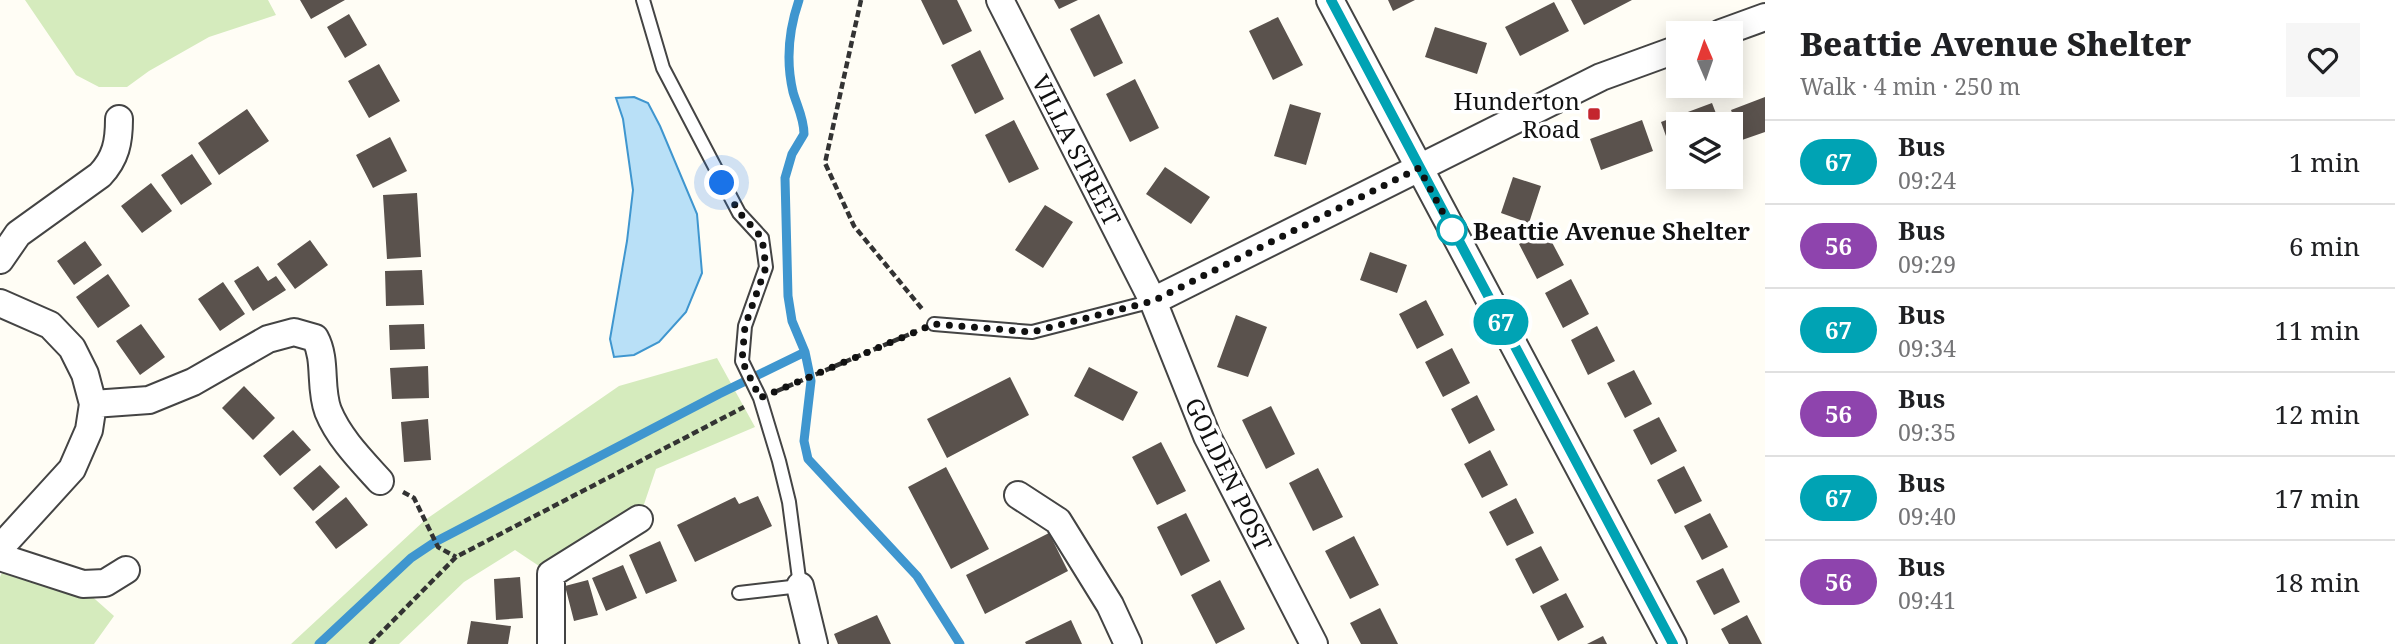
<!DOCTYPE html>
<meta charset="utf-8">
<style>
:root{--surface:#fff;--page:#f6f6f6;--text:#202124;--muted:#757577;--line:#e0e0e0}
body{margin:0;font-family:"Noto Serif",serif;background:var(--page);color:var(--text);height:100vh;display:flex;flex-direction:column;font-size:26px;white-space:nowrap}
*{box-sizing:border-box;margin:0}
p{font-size:23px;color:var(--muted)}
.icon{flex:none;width:38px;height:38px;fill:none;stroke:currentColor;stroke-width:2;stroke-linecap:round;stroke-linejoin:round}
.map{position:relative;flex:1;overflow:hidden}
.details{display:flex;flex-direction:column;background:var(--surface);width:630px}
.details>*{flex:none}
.badge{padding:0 14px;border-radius:23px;font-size:24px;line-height:46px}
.needle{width:46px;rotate:358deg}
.tools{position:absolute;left:1666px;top:21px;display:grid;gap:14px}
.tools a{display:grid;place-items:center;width:77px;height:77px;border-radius:0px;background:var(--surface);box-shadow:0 4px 18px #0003;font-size:35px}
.you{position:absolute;width:35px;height:35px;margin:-18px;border:5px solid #fff;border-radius:50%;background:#1a73e8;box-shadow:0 0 0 10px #1a73e833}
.map>.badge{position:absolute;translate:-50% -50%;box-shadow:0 0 0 4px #fff}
.round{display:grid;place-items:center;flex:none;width:74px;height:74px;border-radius:0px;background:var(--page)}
.head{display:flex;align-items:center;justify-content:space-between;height:119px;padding:0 35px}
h1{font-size:33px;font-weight:800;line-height:52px}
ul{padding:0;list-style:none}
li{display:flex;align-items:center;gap:21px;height:84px;padding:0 35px;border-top:2px solid var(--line)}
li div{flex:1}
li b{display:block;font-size:26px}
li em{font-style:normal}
li .badge{min-width:77px;font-weight:700;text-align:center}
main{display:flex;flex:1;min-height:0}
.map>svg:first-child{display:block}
.green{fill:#d5ebbd}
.water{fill:#b9e0f7;stroke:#3f96cf;stroke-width:2}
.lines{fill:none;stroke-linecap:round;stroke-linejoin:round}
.stream{stroke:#3f96cf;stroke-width:9}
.building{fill:#5a524d}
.lane-casing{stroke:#444;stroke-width:16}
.street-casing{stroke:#444;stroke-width:30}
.path{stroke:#333;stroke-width:4.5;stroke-dasharray:7 3.5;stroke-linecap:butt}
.lane{stroke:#fff;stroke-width:12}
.street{stroke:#fff;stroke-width:26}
.line-casing{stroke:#fff;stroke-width:16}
.line{stroke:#00a3b4;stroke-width:10}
.walk{stroke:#111;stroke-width:7;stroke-dasharray:0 12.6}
.poi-dot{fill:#c4262e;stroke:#fff;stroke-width:2.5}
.stop-dot{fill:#fff;stroke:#00a3b4;stroke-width:3.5}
.labels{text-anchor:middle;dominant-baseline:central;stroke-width:7;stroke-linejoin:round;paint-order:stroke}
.poi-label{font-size:24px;fill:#111;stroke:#fff;text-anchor:end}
.street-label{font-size:24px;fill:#111;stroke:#fff}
.stop-label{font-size:24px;font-weight:bold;fill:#111;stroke:#fff;text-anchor:start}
</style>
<main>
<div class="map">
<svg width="1765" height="644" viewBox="0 0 1765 644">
<rect width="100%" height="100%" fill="#fffdf5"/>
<path class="green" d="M 25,0 L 268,0 L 276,15 L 209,37 L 149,71 L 127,87 L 99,87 L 76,75 Z
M 717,358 L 755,427 L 656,469 L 639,519 L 551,574 L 515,550 L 464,582 L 399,644 L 291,644 L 425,520 L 619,386 Z
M 4,568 L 87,592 L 114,616 L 94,644 L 0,644 L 0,577 Z"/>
<path class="water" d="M 634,97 L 648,103 L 660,126 L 697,214 L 702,273 L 686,312 L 659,342 L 634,355 L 614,357 L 610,339 L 627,241 L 633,190 L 623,119 L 616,98 Z"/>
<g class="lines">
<path class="stream" d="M 799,0 C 789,29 786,62 793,92 C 797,106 804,118 804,134 L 792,154 L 785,178 L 788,296 L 792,321 L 805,352 L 811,381 L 804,441 L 808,459 L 917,576 L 960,644
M 319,644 L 411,558 L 435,542 L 719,394 L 805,352"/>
</g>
<path class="building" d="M 300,0 L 345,0 L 311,19 Z
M 921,0 L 957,0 L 972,31 L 943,45 Z
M 1054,0 L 1078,0 L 1059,9 Z
M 1388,0 L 1415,0 L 1393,11 Z
M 1571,0 L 1632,0 L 1584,25 Z
M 1554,2 L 1569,31 L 1520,56 L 1505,27 Z
M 349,14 L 367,45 L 345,58 L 327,27 Z
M 1099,14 L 1123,63 L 1094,77 L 1070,29 Z
M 1278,17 L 1303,65 L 1273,80 L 1249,31 Z
M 1435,27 L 1487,43 L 1477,74 L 1425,57 Z
M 980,50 L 1004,99 L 975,114 L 951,65 Z
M 379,64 L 400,101 L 369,118 L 348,81 Z
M 1135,79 L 1159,128 L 1130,142 L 1106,94 Z
M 1765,97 L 1765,132 L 1742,140 L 1731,110 Z
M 1712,103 L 1720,124 L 1678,124 L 1678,150 L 1672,153 L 1661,122 Z
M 1290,104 L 1321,113 L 1306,165 L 1274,156 Z
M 247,109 L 269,141 L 219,175 L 198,143 Z
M 1014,120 L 1039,169 L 1009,183 L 985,135 Z
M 1642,120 L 1653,151 L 1601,170 L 1590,139 Z
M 390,137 L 407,171 L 373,188 L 356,155 Z
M 192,154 L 212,184 L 181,205 L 161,175 Z
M 1165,167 L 1210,197 L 1191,224 L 1146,194 Z
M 1513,177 L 1541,186 L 1529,223 L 1501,213 Z
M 151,183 L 172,211 L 142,233 L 121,206 Z
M 417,193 L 421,257 L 387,259 L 383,195 Z
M 1045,205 L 1073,222 L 1043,268 L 1015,250 Z
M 1546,231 L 1564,265 L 1537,279 L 1519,244 Z
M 310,240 L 328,265 L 295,289 L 277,264 Z
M 85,241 L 102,265 L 74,285 L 57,261 Z
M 1370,252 L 1407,265 L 1397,293 L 1360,280 Z
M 258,266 L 268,281 L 276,276 L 286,290 L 253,311 L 234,281 Z
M 422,270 L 424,305 L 386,306 L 385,271 Z
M 108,274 L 130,306 L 98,328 L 76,297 Z
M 1571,279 L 1589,314 L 1563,328 L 1545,293 Z
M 223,282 L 245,314 L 220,331 L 198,299 Z
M 1426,300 L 1444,335 L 1417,349 L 1399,314 Z
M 1236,315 L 1267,327 L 1248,377 L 1217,367 Z
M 141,324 L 165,357 L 140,375 L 116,341 Z
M 424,324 L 425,349 L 390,350 L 389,325 Z
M 1597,326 L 1615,361 L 1588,375 L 1571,340 Z
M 1452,348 L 1470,383 L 1443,397 L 1425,362 Z
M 428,366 L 429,398 L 392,399 L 390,368 Z
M 1089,367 L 1138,392 L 1123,421 L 1074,396 Z
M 1634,370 L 1652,404 L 1625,418 L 1607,383 Z
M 1010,377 L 1029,415 L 947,458 L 927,419 Z
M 244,386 L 275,418 L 253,440 L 222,408 Z
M 1477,395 L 1495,430 L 1469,444 L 1451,409 Z
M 1271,406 L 1295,454 L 1266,469 L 1242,420 Z
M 1659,417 L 1677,451 L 1651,465 L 1633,430 Z
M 428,419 L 431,460 L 404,462 L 401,422 Z
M 293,430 L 311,450 L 280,476 L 263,456 Z
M 1161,442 L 1186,491 L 1157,505 L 1132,457 Z
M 1490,450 L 1508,485 L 1482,498 L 1464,464 Z
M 320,465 L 340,487 L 313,511 L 293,488 Z
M 1684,466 L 1702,501 L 1675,514 L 1657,480 Z
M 946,467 L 989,549 L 951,569 L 908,487 Z
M 1318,468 L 1343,517 L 1313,531 L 1289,483 Z
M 758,496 L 772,526 L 695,562 L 677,525 L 735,497 L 739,504 Z
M 346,497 L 368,525 L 336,549 L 315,522 Z
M 1516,498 L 1534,533 L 1507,546 L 1489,512 Z
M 1186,513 L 1210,561 L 1181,576 L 1157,527 Z
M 1710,513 L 1728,547 L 1702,560 L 1684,526 Z
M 1049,533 L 1068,571 L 985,614 L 966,575 Z
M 1354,536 L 1379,585 L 1350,599 L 1325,551 Z
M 660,541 L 677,581 L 646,594 L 629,555 Z
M 1541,546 L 1559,580 L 1533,594 L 1515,559 Z
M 623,565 L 637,598 L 606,611 L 592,578 Z
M 1723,568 L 1740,602 L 1714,615 L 1696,581 Z
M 520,577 L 523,618 L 496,620 L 494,579 Z
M 588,580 L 598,615 L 574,621 L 565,586 Z
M 1220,580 L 1245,629 L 1216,644 L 1191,595 Z
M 1566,593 L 1584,627 L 1558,641 L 1540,606 Z
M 1380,608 L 1398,644 L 1361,644 L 1350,623 Z
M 877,615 L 891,644 L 838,644 L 834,634 Z
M 1747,615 L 1762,644 L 1729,644 L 1721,629 Z
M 1071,620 L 1082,644 L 1026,644 L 1025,642 Z
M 471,621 L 511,626 L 508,644 L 467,644 Z
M 1603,636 L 1607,644 L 1587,644 Z"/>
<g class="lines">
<defs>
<path id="lane" d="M 643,0 L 663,68 L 739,213 L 762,238 L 766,267 L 745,326 L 742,361 L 760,398 L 779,461 L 789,502 L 800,586 L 739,593
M 934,324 L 1032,332 L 1153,301"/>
<path id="street" d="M 1000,0 L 1153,301 L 1207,436 L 1314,644
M 1330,0 L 1673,644
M 1721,33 L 1765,17
M 0,260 L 18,234 L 100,175 C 116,158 119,142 119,119
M 1153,301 L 1601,77 L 1678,49
M 0,303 L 50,325 L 72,348 L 85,374 L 93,404 L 89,430 L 72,469 L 0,548
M 93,404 L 149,400 L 193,382 L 268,339 L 294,332 L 315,338 C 327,360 319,387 328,411 C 339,438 361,460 380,481
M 1018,495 L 1058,521 L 1110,605 L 1128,644
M 0,557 L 83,584 L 105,583 L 126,570
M 800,586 L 814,644
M 551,644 L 551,574 L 639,519"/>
</defs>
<use href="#lane" class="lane-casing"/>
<use href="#street" class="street-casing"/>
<path class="path" d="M 861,0 L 825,163 L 854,226 L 923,310
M 777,391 L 917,331
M 403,492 L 414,498 L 438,547 L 456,557
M 370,644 L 456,557 L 744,407"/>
<use href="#lane" class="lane"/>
<use href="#street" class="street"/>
</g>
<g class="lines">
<defs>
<path id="line" d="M 1331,0 L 1673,644"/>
</defs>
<use href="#line" class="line-casing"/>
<use href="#line" class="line"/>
<path class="walk" d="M 722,183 L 739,212 L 762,238 L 766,267 L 745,326 L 742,361 L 760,398 L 934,324 L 1032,332 L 1153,301 L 1419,168 L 1457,239 L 1452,230"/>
</g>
<rect class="poi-dot" x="1587" y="107" width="14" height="14" rx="3.5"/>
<circle class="stop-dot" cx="1452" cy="230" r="14"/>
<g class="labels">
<g class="poi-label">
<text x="1580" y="100">Hunderton<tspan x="1580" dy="28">Road</tspan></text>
</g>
<g class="street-label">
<text transform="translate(1077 150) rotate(63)">VILLA STREET</text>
<text transform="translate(1229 474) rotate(64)">GOLDEN POST</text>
</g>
<g class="stop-label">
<text x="1473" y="230">Beattie Avenue Shelter</text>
</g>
</g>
</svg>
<div class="tools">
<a><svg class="needle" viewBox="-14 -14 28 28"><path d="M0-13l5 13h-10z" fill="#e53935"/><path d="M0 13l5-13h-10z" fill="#757577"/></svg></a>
<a><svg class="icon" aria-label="layers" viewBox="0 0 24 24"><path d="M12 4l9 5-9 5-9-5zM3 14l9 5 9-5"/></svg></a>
</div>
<div class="you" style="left:722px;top:183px"></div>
<b class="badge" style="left:1501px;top:322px;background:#00a3b4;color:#fff">67</b>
</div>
<section class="details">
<div class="head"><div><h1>Beattie Avenue Shelter</h1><p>Walk · 4 min · 250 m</p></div><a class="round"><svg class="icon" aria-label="heart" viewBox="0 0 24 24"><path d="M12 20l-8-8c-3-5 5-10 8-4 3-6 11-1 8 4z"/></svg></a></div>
<ul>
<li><span class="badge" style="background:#00a3b4;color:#fff">67</span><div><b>Bus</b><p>09:24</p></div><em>1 min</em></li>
<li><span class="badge" style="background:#8e44ad;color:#fff">56</span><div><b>Bus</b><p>09:29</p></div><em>6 min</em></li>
<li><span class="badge" style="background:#00a3b4;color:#fff">67</span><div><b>Bus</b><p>09:34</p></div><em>11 min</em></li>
<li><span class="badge" style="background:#8e44ad;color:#fff">56</span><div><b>Bus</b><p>09:35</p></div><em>12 min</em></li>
<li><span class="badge" style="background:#00a3b4;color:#fff">67</span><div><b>Bus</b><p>09:40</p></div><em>17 min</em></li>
<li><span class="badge" style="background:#8e44ad;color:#fff">56</span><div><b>Bus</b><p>09:41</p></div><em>18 min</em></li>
</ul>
</section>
</main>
